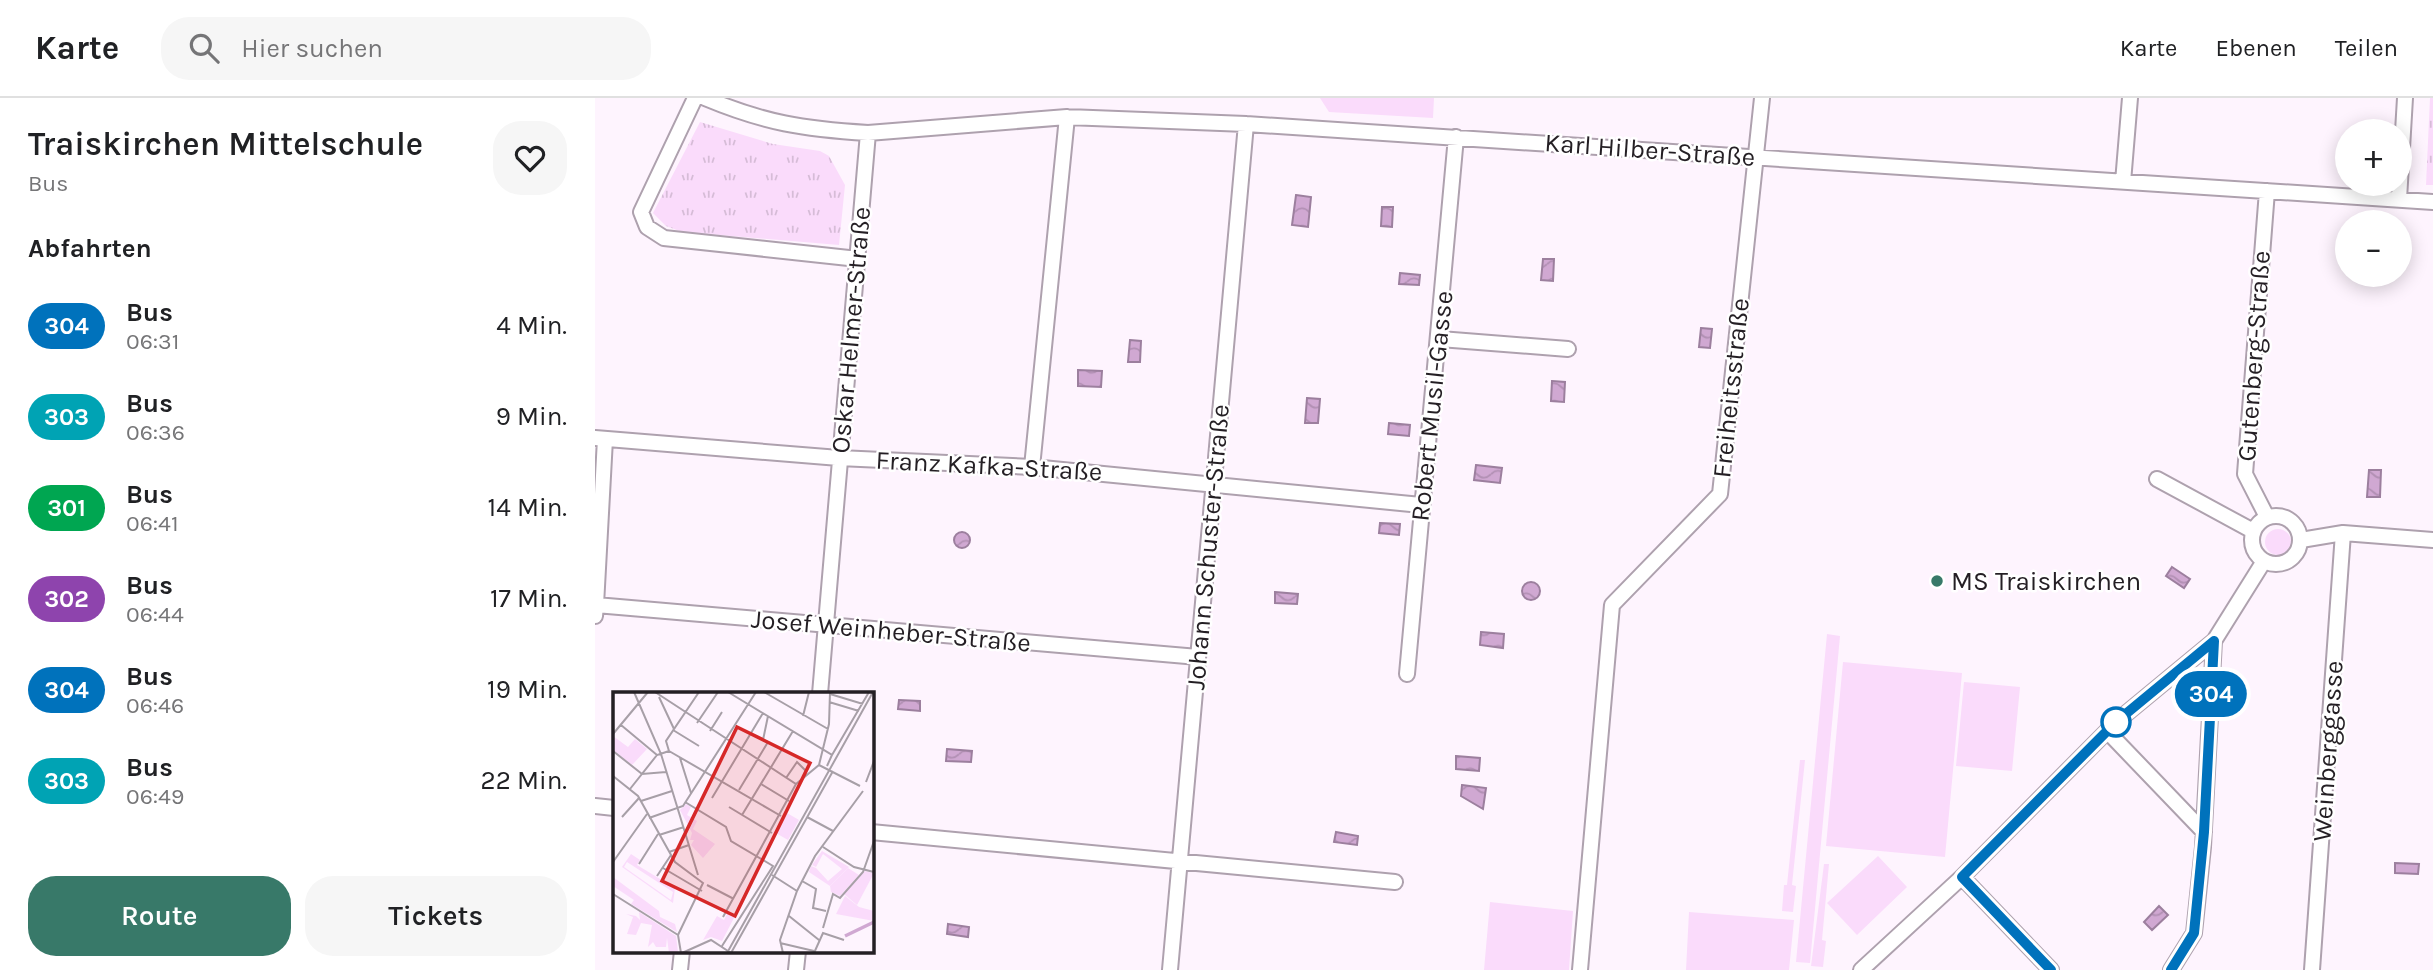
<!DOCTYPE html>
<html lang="de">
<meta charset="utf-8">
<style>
:root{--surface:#fff;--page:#f6f6f6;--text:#202124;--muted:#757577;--line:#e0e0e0;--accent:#387969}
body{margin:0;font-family:Karla,sans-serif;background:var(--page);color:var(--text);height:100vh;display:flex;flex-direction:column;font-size:26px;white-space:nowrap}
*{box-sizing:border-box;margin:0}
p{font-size:23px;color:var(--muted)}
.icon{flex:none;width:38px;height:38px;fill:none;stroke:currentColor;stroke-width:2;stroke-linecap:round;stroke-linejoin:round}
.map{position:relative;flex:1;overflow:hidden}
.details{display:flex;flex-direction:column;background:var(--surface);width:595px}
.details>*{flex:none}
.badge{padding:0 14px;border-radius:23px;font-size:24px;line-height:46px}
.tools{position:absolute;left:1740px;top:21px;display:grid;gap:14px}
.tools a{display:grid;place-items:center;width:77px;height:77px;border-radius:50%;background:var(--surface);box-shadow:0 4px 18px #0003;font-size:35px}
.map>.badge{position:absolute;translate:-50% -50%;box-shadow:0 0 0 4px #fff}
h2{padding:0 28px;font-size:26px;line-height:63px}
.round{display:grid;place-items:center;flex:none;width:74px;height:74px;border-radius:28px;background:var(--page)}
.head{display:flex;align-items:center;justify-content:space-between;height:119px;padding:0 28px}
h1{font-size:33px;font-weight:600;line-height:52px}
.primary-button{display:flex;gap:14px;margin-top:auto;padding:14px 28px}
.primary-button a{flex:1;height:80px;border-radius:28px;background:var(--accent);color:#fff;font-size:28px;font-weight:600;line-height:80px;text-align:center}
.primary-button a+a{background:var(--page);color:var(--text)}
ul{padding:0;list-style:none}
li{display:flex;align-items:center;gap:21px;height:91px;padding:0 28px}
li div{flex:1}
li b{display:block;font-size:26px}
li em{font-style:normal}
li .badge{min-width:77px;font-weight:700;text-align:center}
header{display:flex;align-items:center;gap:42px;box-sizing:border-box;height:98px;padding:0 35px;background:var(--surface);border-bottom:2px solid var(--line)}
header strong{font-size:33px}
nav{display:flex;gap:38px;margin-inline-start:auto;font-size:24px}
.search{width:490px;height:63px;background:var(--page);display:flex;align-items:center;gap:18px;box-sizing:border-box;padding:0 24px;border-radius:28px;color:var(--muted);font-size:26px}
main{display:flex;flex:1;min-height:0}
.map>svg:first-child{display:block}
.grass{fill:#fadbfb}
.park{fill:url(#park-tufts)}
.water{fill:url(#water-waves);stroke:#9c7f9e;stroke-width:2}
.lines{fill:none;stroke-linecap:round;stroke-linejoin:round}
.minor-casing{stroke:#aea1ae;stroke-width:18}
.minor{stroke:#fff;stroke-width:14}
.line-casing{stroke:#fff;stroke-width:16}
.line{stroke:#0072bc;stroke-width:10}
.poi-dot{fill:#387969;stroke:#fff;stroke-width:2.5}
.stop-dot{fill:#fff;stroke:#0072bc;stroke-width:3.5}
.labels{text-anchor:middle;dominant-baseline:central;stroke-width:5;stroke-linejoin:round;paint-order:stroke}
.street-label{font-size:26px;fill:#241f24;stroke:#fff}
.poi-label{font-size:26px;fill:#241f24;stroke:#fff;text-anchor:start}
.inset-river{fill:none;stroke:#d0a8d2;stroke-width:3.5}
.inset-road{fill:none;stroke:#a79fa7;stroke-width:2}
.view{fill:#d62828;fill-opacity:0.15;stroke:#d62828;stroke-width:3.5}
.inset-edge{fill:none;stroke:#241f24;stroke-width:3.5}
</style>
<header>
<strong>Karte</strong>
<div class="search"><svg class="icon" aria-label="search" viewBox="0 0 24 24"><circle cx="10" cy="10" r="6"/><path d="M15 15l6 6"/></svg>Hier suchen</div>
<nav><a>Karte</a><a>Ebenen</a><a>Teilen</a></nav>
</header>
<main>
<section class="details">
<div class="head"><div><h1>Traiskirchen Mittelschule</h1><p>Bus</p></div><a class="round"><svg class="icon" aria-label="heart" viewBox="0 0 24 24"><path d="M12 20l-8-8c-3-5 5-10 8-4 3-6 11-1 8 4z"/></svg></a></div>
<h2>Abfahrten</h2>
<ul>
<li><span class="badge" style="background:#0072bc;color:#fff">304</span><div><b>Bus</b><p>06:31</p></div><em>4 Min.</em></li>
<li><span class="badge" style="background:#00a3b4;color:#fff">303</span><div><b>Bus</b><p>06:36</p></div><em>9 Min.</em></li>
<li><span class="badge" style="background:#00a651;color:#fff">301</span><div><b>Bus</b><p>06:41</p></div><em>14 Min.</em></li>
<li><span class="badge" style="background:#8e44ad;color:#fff">302</span><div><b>Bus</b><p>06:44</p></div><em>17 Min.</em></li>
<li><span class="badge" style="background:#0072bc;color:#fff">304</span><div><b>Bus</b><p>06:46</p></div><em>19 Min.</em></li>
<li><span class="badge" style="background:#00a3b4;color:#fff">303</span><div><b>Bus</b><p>06:49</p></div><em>22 Min.</em></li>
</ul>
<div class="primary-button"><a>Route</a><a>Tickets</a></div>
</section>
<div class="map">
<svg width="1838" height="872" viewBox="0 0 1838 872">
<defs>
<pattern id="park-tufts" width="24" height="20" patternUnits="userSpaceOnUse" patternTransform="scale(1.75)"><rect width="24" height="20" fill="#fadbfb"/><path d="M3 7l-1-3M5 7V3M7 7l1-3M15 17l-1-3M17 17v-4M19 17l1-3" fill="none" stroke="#d6bcd7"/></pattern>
<pattern id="water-waves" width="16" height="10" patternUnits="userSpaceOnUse" patternTransform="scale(1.75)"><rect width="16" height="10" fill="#d0a8d2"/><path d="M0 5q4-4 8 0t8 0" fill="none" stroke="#b290b4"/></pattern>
</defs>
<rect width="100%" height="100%" fill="#fef4fe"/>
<path class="grass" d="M 725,0 L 839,0 L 838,20 L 734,14 Z
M1670 444a13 13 0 1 1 26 0a13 13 0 1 1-26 0Z
M 1232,536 L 1245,538 L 1215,865 L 1201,864 Z
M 1248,564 L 1367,575 L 1350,759 L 1231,748 Z
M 1369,584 L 1425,589 L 1417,673 L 1361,668 Z
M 1205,662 L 1210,662 L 1197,787 L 1201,788 L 1198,814 L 1187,813 L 1189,787 L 1192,787 Z
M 1283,758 L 1312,789 L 1262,837 L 1232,805 Z
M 1229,766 L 1234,766 L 1227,842 L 1231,843 L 1228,869 L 1216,868 Z
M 895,804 L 978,813 L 974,872 L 889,872 Z
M 1094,814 L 1199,822 L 1194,872 L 1091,872 Z"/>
<path class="park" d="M 1835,0 L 1838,0 L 1838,87 L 1831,87 Z
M 105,24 L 178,46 L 225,53 L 234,58 L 250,87 L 244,147 L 87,134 L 71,128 L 58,115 Z"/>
<path class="water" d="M 701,97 L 716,99 L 713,129 L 697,127 Z
M 787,109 L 798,109 L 797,129 L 786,128 Z
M 948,161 L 959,161 L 958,183 L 946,182 Z
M 805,175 L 825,177 L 824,187 L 804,186 Z
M 1106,230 L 1117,231 L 1115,250 L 1104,249 Z
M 535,242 L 546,243 L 545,264 L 533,264 Z
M 483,272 L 507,273 L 506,289 L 483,288 Z
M 957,283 L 970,284 L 969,304 L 956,303 Z
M 712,300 L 725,301 L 723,325 L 710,325 Z
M 794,325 L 815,327 L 814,338 L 793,336 Z
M 881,367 L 907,370 L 905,385 L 879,382 Z
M 1774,372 L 1786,372 L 1785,399 L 1772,399 Z
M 785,425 L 805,426 L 804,437 L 784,435 Z
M359 442a8 8 0 1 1 16 0a8 8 0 1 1-16 0Z
M 1577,469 L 1595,481 L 1589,490 L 1571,478 Z
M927 493a9 9 0 1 1 18 0a9 9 0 1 1-18 0Z
M 680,494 L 703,496 L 702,506 L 680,505 Z
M 886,534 L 909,536 L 908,550 L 885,547 Z
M 304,602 L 325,603 L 325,613 L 303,611 Z
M 352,651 L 377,653 L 376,664 L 351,663 Z
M 861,658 L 885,660 L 884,673 L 861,671 Z
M 867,687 L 891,690 L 888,711 L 866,698 Z
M 741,734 L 763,738 L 762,747 L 739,744 Z
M 1800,765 L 1824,766 L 1823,776 L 1800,775 Z
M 1564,808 L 1573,817 L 1557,832 L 1549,824 Z
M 353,826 L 374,829 L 373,839 L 352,836 Z"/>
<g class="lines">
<defs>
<path id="minor" d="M 100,0 L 46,114 L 52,129 L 69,140 L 263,161
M 110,0 C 170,25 208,31 273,35 L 225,596
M 273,35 L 472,19 L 651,26 L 1838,104
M 1528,84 L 1535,0
M 1672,93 L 1650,376 L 1672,419
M 1804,101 L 1810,0
M 845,241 L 973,251
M 0,340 L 244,360 L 437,369 L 826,407
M 437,369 L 472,19
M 1562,381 L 1658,433
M1657 442a24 24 0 1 1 48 0a24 24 0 1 1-48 0Z
M 1706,442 L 1748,435 L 1838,442
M 1,507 L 10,341
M 0,518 L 1,507 L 603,559
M 812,576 L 861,39
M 1512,633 L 1609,734
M 0,708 L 19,710
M 276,734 L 800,784
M 1367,779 L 1456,872
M 85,872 L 87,853
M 201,872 L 203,853
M 575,872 L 651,26
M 985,872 L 1017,507 L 1125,396 L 1167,0
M 1266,872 L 1367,779 L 1521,624 L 1619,543
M 1576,872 L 1599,835 L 1608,749 L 1619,543 L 1669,463
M 1717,872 L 1748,435"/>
</defs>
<use href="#minor" class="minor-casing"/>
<use href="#minor" class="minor"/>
</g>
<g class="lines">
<defs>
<path id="line" d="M 1456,872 L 1367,779 L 1521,624 L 1619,543 L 1609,734 L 1599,835 L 1576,872"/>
</defs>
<use href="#line" class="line-casing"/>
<use href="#line" class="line"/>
</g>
<circle class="poi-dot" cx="1342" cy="483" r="7"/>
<circle class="stop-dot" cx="1521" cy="624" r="14"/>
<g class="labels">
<g class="street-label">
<text transform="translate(1055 52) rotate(4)">Karl Hilber-Straße</text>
<text transform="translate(256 232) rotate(-85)">Oskar Helmer-Straße</text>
<text transform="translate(1659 258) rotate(-86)">Gutenberg-Straße</text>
<text transform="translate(1136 290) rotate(-84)">Freiheitsstraße</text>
<text transform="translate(837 308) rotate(-84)">Robert Musil-Gasse</text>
<text transform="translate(394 368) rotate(3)">Franz Kafka-Straße</text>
<text transform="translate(613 449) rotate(-85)">Johann Schuster-Straße</text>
<text transform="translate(296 533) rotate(5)">Josef Weinheber-Straße</text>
<text transform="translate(1733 653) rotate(-86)">Weinberggasse</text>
</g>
<g class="poi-label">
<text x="1356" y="483">MS Traiskirchen</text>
</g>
</g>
<g transform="translate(18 594)">
<rect width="261" height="261" fill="#fef4fe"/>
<path d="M 0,44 L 15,55 L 22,47 L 34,57 L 19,73 L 0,58 ZM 73,112 L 78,115 L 74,123 L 84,129 L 80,137 L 102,152 L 90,166 L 78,153 L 81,148 L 77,148 L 79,141 L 67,118 ZM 174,121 L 186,128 L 175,148 L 161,140 ZM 209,159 L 236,175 L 217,194 L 196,180 L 198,174 L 203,176 L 215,189 L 229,177 L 210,162 L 203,175 L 199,173 ZM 18,162 L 27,168 L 24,173 L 62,196 L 60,211 L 9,175 ZM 14,170 L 60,200 L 58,208 L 11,175 ZM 0,185 L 46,219 L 47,225 L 62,232 L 64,240 L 18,212 L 21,208 L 0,194 ZM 26,220 L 63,244 L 65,260 L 56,261 L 54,246 L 53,255 L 43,255 L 40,250 L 35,255 L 39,233 L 28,231 L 23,243 L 14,242 L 20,225 L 13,222 L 23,224 L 27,228 Z" fill="#fadbfb" fill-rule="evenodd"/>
<path d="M 232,204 L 246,215 L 261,219 L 261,229 L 223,222 Z" fill="#fadbfb"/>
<path d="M 235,176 L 246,183 L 227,204 L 218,200 L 217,194 ZM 115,220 L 122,224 L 109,249 L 98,245 L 90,248 L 104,224 L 111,228 Z" fill="#fadbfb"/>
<path d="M 252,179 L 261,181 L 244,213 L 231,202 Z" fill="#fadbfb"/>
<path class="inset-river" d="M 232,244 L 261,230"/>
<path class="inset-road" d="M 21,0 L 48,62 L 85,183M 42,0 L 183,92 L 206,73 L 247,94M 115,0 L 219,63 L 214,74M 151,0 L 215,37M 217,2 L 250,12M 46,5 L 61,37M 216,10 L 246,19M 190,24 L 196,0M 84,31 L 105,0M 8,33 L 44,63M 60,38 L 86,54M 97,39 L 109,20M 0,42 L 35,0M 0,59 L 29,82 L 53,80M 56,59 L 168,124M 219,63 L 256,0M 67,66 L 78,101M 206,73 L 216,32 L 217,0M 0,84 L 25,104 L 62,170 L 90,191 L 65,243 L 68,261M 173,86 L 184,70 L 193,79M 253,90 L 261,69M 148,92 L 176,109M 17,97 L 44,63 L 56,59 L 53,49 L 86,0M 126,98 L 155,50 L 150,48 L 155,24M 99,106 L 150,21M 28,109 L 59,99M 72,110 L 113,135 L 118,149 L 160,174 L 109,254M 116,115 L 159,141M 129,123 L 180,39M 9,125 L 26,106M 194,125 L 220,139M 36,126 L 70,114 L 143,0M 46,143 L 71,135M 210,155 L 241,175 L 261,180M 56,160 L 76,153M 0,170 L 34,122M 26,172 L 45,142M 50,176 L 89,199M 159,183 L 184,199M 44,184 L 58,163M 189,189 L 203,197 L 200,216 L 213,219M 94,193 L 121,207M 0,202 L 65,243M 176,224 L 206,248M 110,225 L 183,92M 210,236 L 220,202 L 227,206 L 250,180 L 261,149M 167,251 L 201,259M 69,261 L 98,248 L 118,261M 114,261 L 260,0M 118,261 L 220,79M 170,261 L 167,248 L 184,199 L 202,164 L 250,99M 201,261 L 210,241 L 231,248"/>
<path class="view" d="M 124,35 L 197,71 L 122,224 L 49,189 Z"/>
<rect width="261" height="261" class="inset-edge"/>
</g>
</svg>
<div class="tools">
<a>+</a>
<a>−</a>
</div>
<b class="badge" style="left:1616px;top:596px;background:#0072bc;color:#fff">304</b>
</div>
</main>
